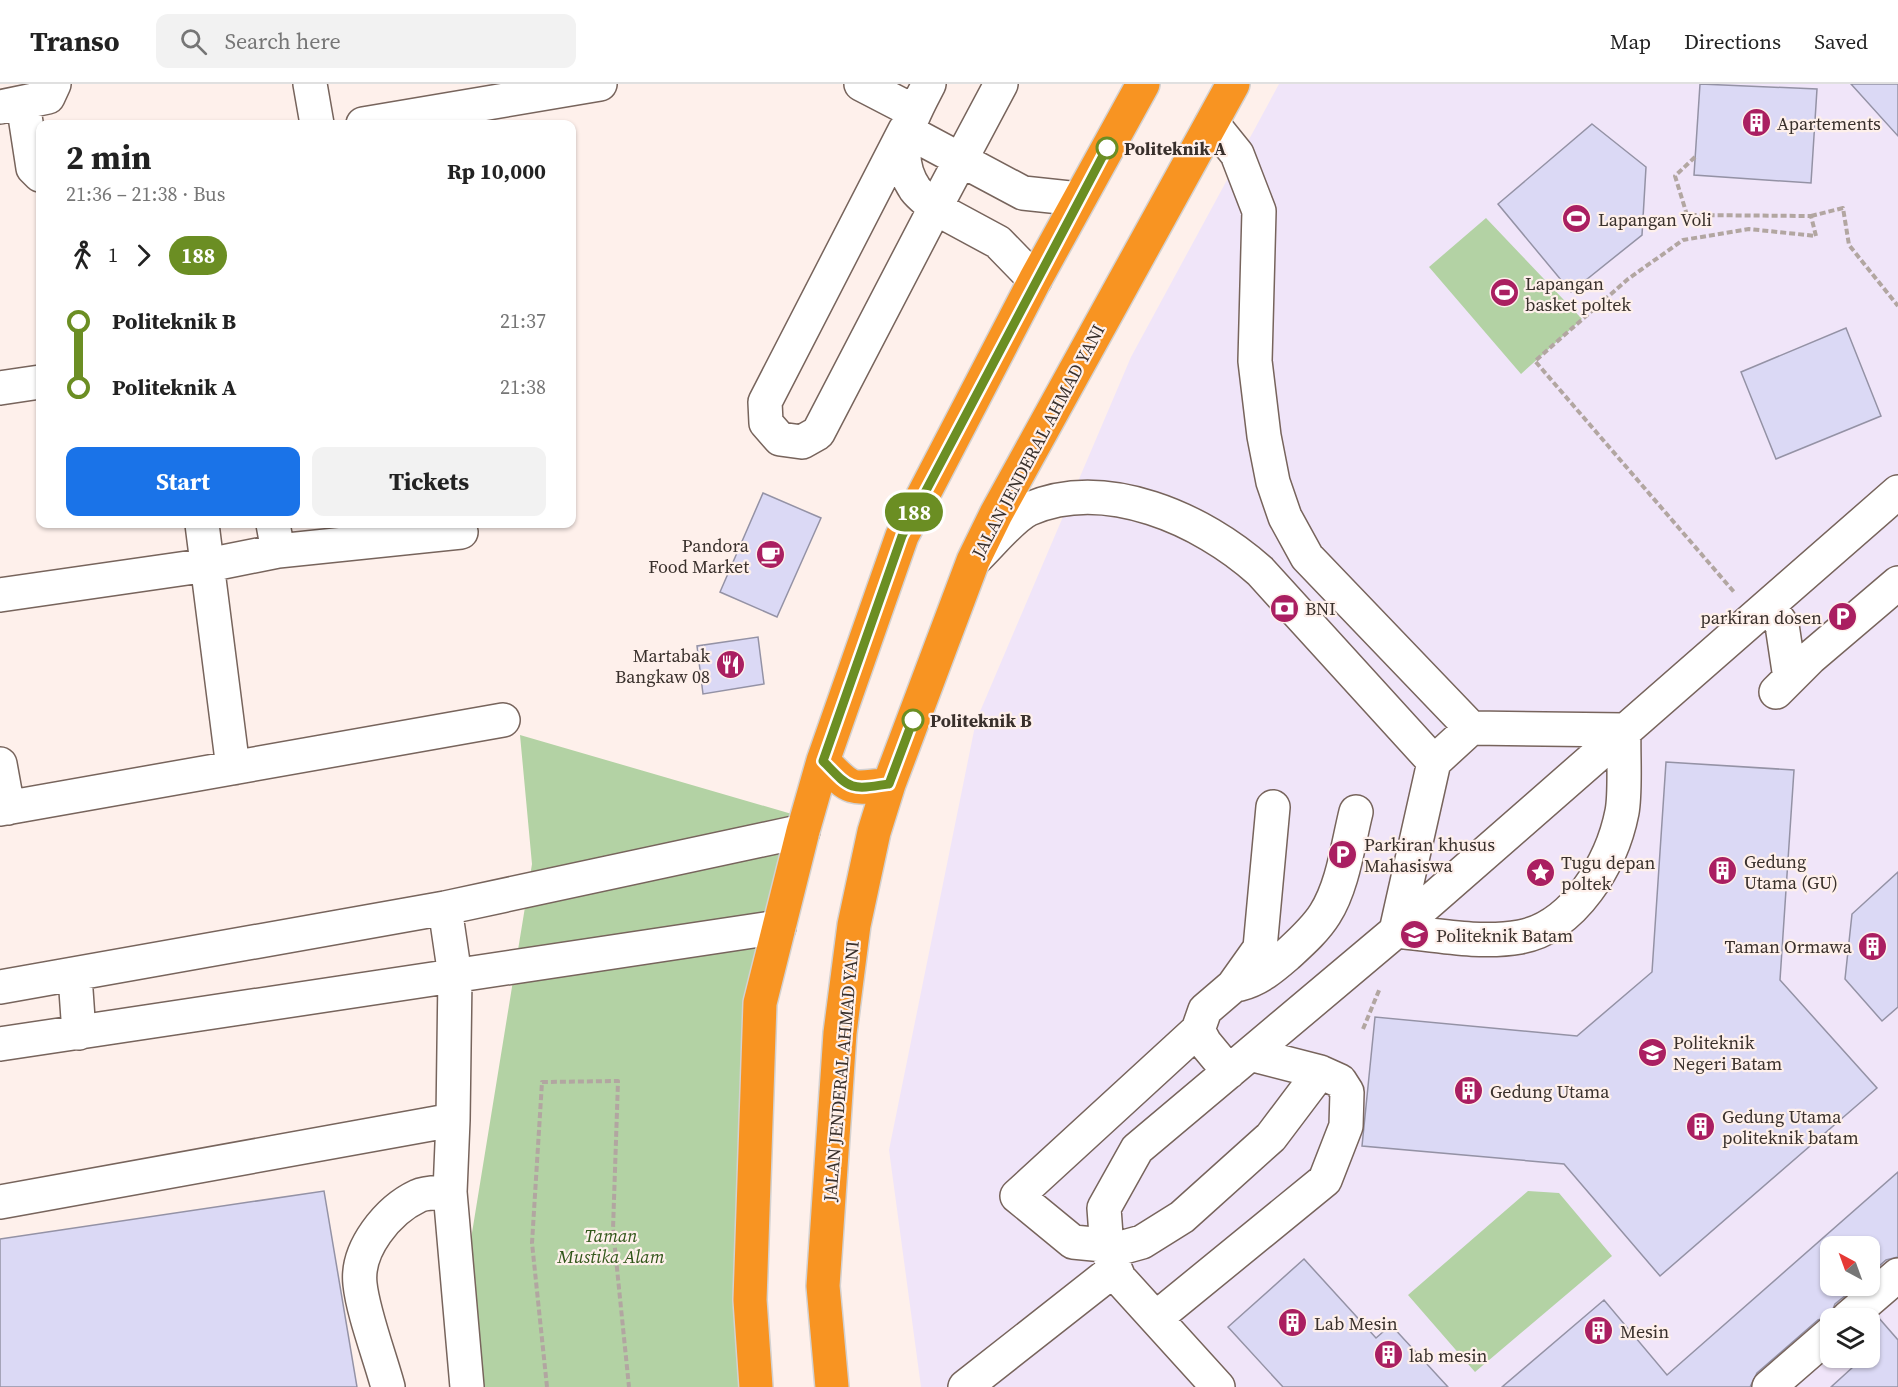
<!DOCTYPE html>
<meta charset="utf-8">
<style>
:root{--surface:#fff;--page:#f2f2f2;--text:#222;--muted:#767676;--line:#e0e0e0;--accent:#1a73e8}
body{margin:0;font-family:"Source Serif 4",serif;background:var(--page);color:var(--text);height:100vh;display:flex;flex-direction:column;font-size:22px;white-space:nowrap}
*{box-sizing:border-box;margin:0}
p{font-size:20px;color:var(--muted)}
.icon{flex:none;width:33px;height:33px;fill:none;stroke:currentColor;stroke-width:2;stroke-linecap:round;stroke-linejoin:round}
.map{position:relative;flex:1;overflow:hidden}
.sheet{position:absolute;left:36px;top:36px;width:540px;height:408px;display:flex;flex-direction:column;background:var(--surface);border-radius:12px;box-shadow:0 2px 4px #0004}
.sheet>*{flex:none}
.badge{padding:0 12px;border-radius:20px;font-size:21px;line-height:39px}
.needle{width:39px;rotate:319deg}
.tools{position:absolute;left:1820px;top:1152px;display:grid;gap:12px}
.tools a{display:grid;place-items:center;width:60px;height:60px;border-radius:12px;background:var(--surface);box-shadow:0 2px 4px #0004;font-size:30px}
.map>.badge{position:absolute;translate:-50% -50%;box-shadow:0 0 0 3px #fff}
.legs{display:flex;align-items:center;gap:9px;height:66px;padding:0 30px;font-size:20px}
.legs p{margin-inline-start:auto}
.headline{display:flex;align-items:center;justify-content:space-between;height:102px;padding:0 30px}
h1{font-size:33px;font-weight:700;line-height:45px}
.primary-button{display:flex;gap:12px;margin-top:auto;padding:12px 30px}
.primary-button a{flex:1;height:69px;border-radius:12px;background:var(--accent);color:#fff;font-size:24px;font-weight:700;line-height:69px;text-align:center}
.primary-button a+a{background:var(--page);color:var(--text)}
ul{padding:0 30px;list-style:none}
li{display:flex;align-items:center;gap:21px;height:66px;font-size:22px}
li i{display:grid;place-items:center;width:9px;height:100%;margin:0 8px;background:currentColor}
li i::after{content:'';width:15px;height:15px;margin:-8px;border:4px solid;border-radius:50%;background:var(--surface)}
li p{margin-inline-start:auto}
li:first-child i{background:linear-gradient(#0000 50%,currentColor 0)}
li:last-child i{background:linear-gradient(currentColor 50%,#0000 0)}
header{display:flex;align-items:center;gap:36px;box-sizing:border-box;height:84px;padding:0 30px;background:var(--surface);border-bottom:2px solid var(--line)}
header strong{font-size:28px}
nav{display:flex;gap:33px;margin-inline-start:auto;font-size:21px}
.search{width:420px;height:54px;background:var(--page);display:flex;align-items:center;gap:15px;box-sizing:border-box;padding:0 21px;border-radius:12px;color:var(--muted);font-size:22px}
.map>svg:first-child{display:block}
.education{fill:#f0e5f9;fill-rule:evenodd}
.green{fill:#b3d2a4}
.building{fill:#dbd9f5;stroke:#9492a5;stroke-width:1.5}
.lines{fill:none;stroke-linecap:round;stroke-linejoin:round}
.minor-casing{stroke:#77645c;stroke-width:36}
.highway-casing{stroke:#d3d1d1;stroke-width:36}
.path{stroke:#b2a6a1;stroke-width:4;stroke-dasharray:6 3;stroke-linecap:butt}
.minor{stroke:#fff;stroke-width:33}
.highway{stroke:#f89422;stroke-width:33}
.line-1-casing{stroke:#fff;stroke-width:14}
.line-1{stroke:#6b8e23;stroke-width:9}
.stop-1-dot{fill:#fff;stroke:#6b8e23;stroke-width:3}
.labels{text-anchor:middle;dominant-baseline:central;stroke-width:4.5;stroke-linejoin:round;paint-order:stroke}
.poi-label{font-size:18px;fill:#39302c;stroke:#fef0eb;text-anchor:start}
.stop-label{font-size:18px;font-weight:bold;fill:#39302c;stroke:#fef0eb;text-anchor:start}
.street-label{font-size:18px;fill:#39302c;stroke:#fef0eb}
.park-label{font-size:18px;font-style:italic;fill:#305518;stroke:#fef0eb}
</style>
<header>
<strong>Transo</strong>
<div class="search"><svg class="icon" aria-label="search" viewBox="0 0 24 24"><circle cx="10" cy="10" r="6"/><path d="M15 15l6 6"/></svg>Search here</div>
<nav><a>Map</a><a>Directions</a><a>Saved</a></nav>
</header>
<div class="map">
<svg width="1898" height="1303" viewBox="0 0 1898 1303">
<rect width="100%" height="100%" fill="#fef0eb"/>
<path class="education" d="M 1279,0 L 1898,0 L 1898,1303 L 921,1303 L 889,1066 L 976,637 L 1131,273 ZM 1830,1162 L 1869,1162 L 1869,1202 L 1830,1202 ZM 1830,1234 L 1869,1234 L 1869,1274 L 1830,1274 Z"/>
<path class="green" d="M 1486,134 L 1582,235 L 1521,290 L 1429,183 Z
M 520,651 L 802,733 L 770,919 L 756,1303 L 483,1303 L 471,1155 L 532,780 Z
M 1528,1107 L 1559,1109 L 1612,1172 L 1475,1288 L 1408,1211 Z"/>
<path class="building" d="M 1700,0 L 1817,5 L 1811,99 L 1694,91 Z
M 1851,0 L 1898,0 L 1898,52 Z
M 1592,40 L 1646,83 L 1642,151 L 1571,208 L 1498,120 Z
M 1846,244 L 1881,332 L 1776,375 L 1741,288 Z
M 763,409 L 821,434 L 777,533 L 720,508 Z
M 758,553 L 764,600 L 703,610 L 697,562 Z
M 1666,678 L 1794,686 L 1780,896 L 1877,1004 L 1660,1192 L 1564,1080 L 1362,1062 L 1375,933 L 1577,952 L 1652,888 Z
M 1898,788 L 1898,923 L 1882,937 L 1845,895 L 1852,830 Z
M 1898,1088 L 1898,1173 L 1886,1176 L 1869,1191 L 1869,1162 L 1830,1162 L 1830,1202 L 1857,1202 L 1835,1220 L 1830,1232 L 1818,1236 L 1757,1289 L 1750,1303 L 1502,1303 L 1604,1216 L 1667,1291 Z
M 324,1107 L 357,1303 L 0,1303 L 0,1155 Z
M 1304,1175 L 1376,1254 L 1391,1241 L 1448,1303 L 1283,1303 L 1228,1243 Z
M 1878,1233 L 1898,1256 L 1898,1303 L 1831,1303 L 1853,1283 L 1845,1274 L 1869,1274 L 1869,1241 Z"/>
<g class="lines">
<defs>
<path id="minor" d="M 310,0 L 317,40
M 861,0 L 915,28
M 929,0 C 912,33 890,68 915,105 C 920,112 929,118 935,124 L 1001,0
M 23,19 L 33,84 L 40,91
M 0,23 L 48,13 L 54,0
M 1212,39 L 1237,70 L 1259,127 L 1255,277 L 1264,352 L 1273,398 L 1285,433 L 1307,473 L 1471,644
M 363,40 L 600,0
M 1035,196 L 998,158 L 935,124 L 818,349 L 802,358 L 780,355 L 766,339 L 765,318 L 905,46 L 1023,109 L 1079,115
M 0,304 L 40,298
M 202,440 L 233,684
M 273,440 L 278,467
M 975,475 C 989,462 1012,433 1029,425 C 1106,392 1202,435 1260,487 L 1434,678
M 0,511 L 208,481 L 278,467 L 461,448
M 1769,522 L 1782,541 L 1790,594
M 1776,608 L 1810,574 L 1898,499
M 0,680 L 8,724
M 0,725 L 503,636
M 1396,847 L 1434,678 L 1471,644 L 1624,646
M 1396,847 C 1436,851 1480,860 1520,853 C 1574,843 1612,779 1622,728 C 1626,707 1623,669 1624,646
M 75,892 L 79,949
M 1240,900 C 1259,895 1272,884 1287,871 C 1300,859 1315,846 1325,830 C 1343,802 1348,760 1356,728
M 0,903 L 445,824 L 803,747
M 1198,946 L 1017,1112 L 1073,1158 L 1124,1163 L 1142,1158 L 1182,1133 L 1271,1053 L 1320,988
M 0,960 L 779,843
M 1229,988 L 1205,959 L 1198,946 L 1205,926 L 1233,902 L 1260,864 L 1273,723
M 453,1036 L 450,1108 L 467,1303
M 0,1118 L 453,1036 L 455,892 L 445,824
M 1156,1234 L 1325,1096 L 1346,1042 L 1347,1008 L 1340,997 L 1320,988 L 1250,970
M 1848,1234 L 1898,1191
M 388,1303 C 380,1273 363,1229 360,1200 C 356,1165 388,1126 418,1112 C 426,1108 440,1109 450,1108
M 965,1303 L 1115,1185
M 1218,1303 L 1119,1194 L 1107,1165 L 1104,1124 L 1137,1065 L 1396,847 L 1898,408
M 1769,1303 L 1830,1250"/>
<path id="highway" d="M 823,677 C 851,706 849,706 889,700
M 756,1303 L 750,1216 L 760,919 L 803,747 L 823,677 L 902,452 L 1035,196 L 1143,0
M 832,1303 L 823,1202 L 840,949 L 854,841 L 874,748 L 889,700 L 973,477 L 996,430 L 1233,0"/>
</defs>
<use href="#minor" class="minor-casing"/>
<use href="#highway" class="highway-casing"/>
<path class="path" d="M 1695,73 L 1675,92 L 1687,131 L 1811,132 L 1816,152 L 1749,145 L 1683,156 L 1628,195 L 1535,277 L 1734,508
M 1811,132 L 1843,124 L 1849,161 L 1898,222
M 1363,945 L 1380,904
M 547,1303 L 532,1159 L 542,998 L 618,997 L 613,1145 L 629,1303"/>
<use href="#minor" class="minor"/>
<use href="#highway" class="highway"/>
</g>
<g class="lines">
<defs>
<path id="line-1" d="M 913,636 L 889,700 C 849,706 851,706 823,677 L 902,452 L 1107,64"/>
</defs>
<use href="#line-1" class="line-1-casing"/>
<use href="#line-1" class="line-1"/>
</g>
<defs>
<symbol id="building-disc" viewBox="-11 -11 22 22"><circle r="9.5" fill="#aa1f61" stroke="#fef0eb"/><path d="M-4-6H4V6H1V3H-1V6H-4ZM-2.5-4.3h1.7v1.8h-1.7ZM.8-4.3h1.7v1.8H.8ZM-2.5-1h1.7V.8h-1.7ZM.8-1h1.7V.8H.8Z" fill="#fff"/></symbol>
<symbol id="stadium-disc" viewBox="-11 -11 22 22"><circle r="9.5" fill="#aa1f61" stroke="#fef0eb"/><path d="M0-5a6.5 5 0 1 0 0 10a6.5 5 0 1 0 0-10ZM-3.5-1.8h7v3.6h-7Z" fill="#fff"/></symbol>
<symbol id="cafe-disc" viewBox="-11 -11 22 22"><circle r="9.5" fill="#aa1f61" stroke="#fef0eb"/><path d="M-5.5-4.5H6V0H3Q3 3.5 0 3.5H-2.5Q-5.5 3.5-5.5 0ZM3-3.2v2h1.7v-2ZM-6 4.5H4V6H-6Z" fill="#fff"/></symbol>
<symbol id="bank-disc" viewBox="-11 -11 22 22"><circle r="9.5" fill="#aa1f61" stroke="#fef0eb"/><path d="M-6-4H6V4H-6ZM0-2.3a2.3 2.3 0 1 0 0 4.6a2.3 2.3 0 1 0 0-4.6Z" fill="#fff"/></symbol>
<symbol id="parking-disc" viewBox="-11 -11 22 22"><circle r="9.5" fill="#aa1f61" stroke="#fef0eb"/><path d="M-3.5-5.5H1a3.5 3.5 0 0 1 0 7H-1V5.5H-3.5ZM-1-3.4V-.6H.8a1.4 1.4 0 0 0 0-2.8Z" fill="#fff"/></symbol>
<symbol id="restaurant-disc" viewBox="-11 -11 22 22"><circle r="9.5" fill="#aa1f61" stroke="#fef0eb"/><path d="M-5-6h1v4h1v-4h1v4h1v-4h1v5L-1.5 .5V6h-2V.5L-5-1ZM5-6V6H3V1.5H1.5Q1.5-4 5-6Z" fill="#fff"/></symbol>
<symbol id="sight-disc" viewBox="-11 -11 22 22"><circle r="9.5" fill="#aa1f61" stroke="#fef0eb"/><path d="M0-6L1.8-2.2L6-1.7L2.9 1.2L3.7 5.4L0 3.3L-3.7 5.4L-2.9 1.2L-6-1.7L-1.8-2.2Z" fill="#fff"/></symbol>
<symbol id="university-disc" viewBox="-11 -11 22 22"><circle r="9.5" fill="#aa1f61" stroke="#fef0eb"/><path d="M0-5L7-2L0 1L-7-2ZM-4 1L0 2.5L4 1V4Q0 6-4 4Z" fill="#fff"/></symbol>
</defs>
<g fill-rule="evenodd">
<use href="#building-disc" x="1740" y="22" width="33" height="33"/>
<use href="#stadium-disc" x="1560" y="118" width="33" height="33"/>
<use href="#stadium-disc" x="1488" y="192" width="33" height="33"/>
<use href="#cafe-disc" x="754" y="454" width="33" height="33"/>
<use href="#bank-disc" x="1268" y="508" width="33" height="33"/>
<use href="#parking-disc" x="1826" y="516" width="33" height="33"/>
<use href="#restaurant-disc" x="714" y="564" width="33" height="33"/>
<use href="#parking-disc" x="1326" y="754" width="33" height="33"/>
<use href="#building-disc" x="1706" y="770" width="33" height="33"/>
<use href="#sight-disc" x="1524" y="772" width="33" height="33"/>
<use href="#university-disc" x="1398" y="834" width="33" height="33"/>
<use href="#building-disc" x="1856" y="846" width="33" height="33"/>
<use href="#university-disc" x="1636" y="952" width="33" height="33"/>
<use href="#building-disc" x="1452" y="990" width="33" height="33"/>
<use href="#building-disc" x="1684" y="1026" width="33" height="33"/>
<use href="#building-disc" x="1276" y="1222" width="33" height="33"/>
<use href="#building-disc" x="1582" y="1230" width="33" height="33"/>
<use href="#building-disc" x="1372" y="1254" width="33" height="33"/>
</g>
<g class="stop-1-dot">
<circle cx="1107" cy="64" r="10"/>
<circle cx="913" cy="636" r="10"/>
</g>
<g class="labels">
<g class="poi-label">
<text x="1777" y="39">Apartements</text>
<text x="1598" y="135">Lapangan Voli</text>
<text x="1525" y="199">Lapangan<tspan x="1525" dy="21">basket poltek</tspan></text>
<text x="749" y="461" text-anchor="end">Pandora<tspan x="749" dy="21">Food Market</tspan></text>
<text x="1305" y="524">BNI</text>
<text x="1822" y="533" text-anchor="end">parkiran dosen</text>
<text x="710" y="571" text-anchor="end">Martabak<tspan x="710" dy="21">Bangkaw 08</tspan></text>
<text x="1364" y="760">Parkiran khusus<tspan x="1364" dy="21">Mahasiswa</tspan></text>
<text x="1744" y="777">Gedung<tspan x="1744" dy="21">Utama (GU)</tspan></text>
<text x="1561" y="778">Tugu depan<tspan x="1561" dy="21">poltek</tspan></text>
<text x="1436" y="851">Politeknik Batam</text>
<text x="1852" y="862" text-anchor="end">Taman Ormawa</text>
<text x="1673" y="958">Politeknik<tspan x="1673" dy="21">Negeri Batam</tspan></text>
<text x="1490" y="1007">Gedung Utama</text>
<text x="1722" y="1032">Gedung Utama<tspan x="1722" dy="21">politeknik batam</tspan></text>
<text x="1314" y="1239">Lab Mesin</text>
<text x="1620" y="1247">Mesin</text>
<text x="1409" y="1271">lab mesin</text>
</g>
<g class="stop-label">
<text x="1124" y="64">Politeknik A</text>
<text x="930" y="636">Politeknik B</text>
</g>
<g class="street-label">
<text transform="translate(1038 357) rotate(-62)">JALAN JENDERAL AHMAD YANI</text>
<text transform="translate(841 987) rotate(-85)">JALAN JENDERAL AHMAD YANI</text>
</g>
<g class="park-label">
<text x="611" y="1151">Taman<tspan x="611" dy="21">Mustika Alam</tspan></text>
</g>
</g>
</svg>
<div class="tools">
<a><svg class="needle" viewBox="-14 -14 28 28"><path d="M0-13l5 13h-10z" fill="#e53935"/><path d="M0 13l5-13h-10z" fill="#767676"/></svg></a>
<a><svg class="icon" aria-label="layers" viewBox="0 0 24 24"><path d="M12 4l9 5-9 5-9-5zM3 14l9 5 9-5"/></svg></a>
</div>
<b class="badge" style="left:914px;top:428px;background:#6b8e23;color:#fff">188</b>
<section class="sheet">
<div class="headline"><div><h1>2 min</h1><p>21:36 – 21:38 · Bus</p></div><b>Rp 10,000</b></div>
<div class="legs"><svg class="icon" aria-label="walk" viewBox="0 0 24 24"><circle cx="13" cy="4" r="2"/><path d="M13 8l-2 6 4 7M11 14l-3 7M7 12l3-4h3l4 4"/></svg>1<svg class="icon" aria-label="forward" viewBox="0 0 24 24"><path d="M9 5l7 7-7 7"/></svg><b class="badge" style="background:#6b8e23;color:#fff">188</b></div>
<ul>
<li><i style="color:#6b8e23"></i><b>Politeknik B</b><p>21:37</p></li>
<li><i style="color:#6b8e23"></i><b>Politeknik A</b><p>21:38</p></li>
</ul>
<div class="primary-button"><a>Start</a><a>Tickets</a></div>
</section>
</div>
